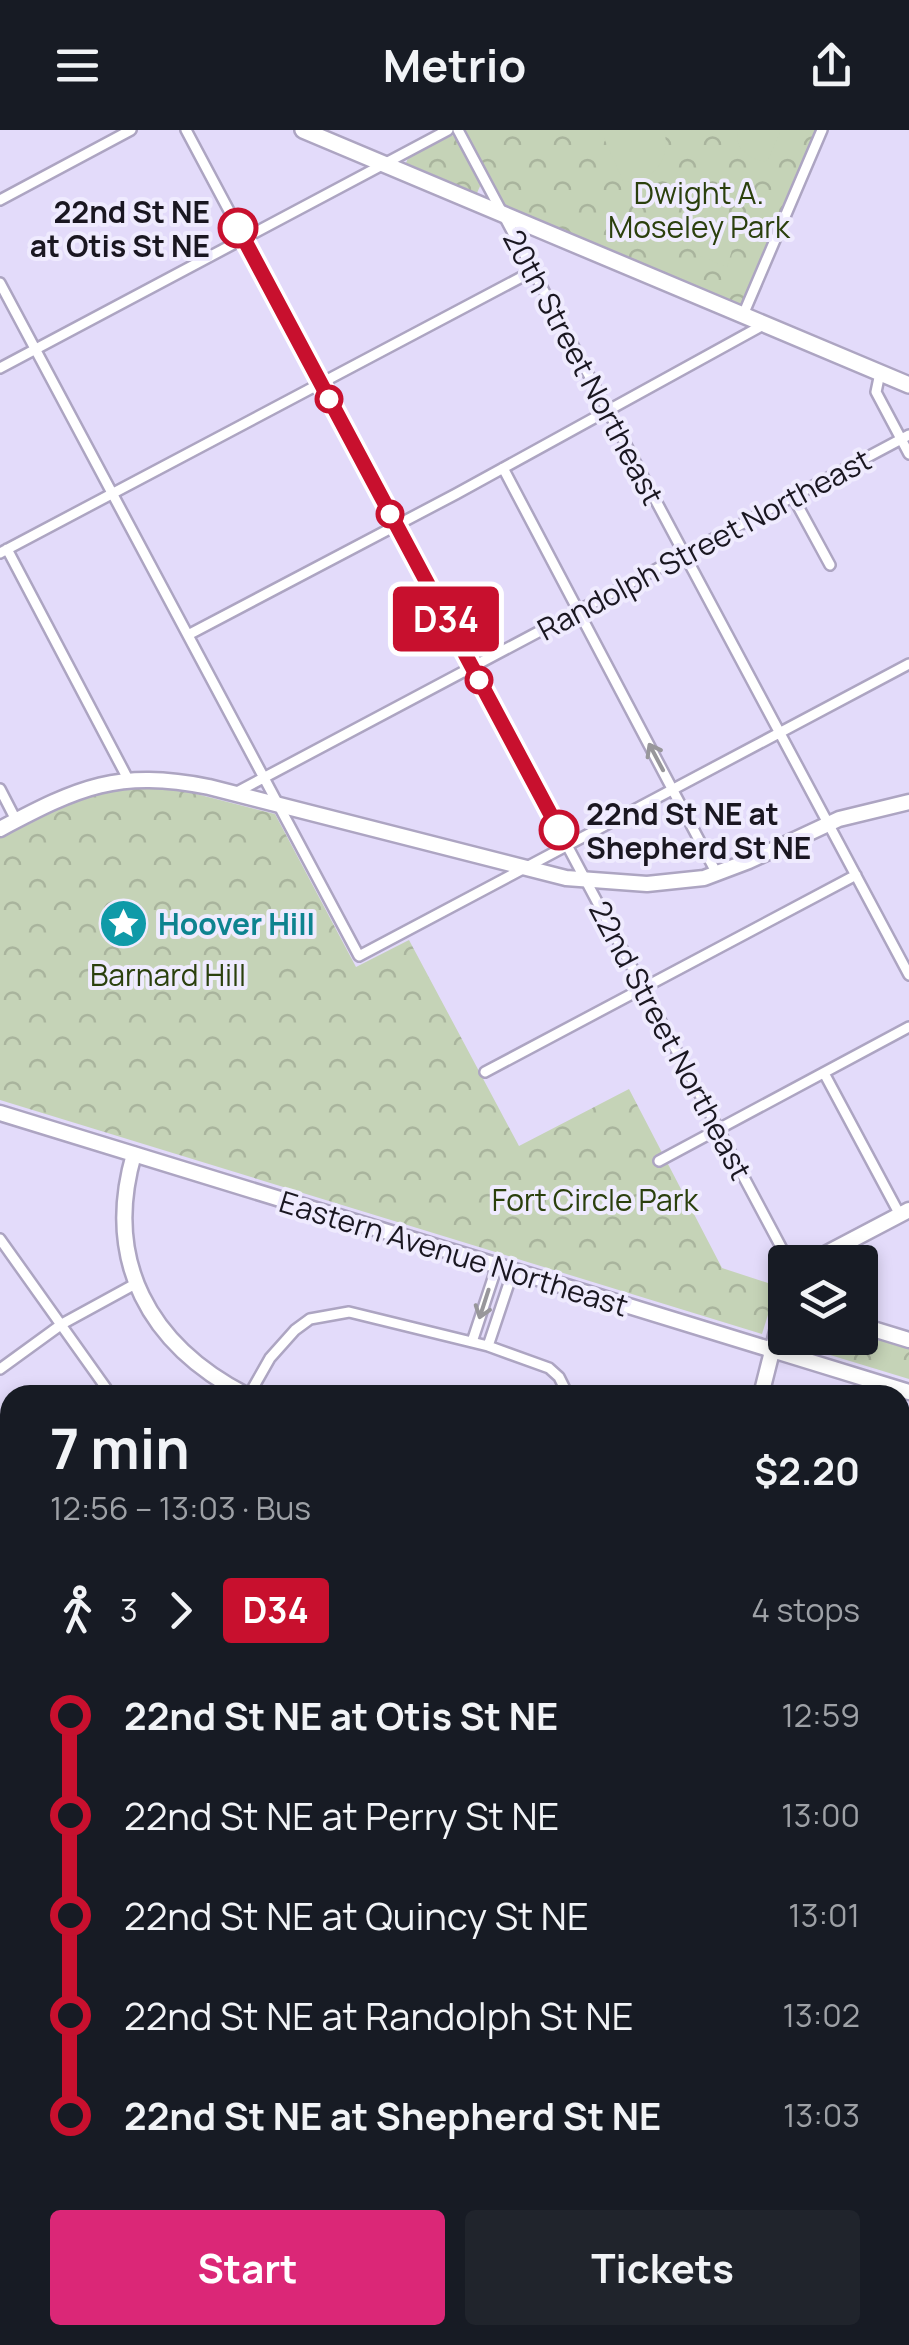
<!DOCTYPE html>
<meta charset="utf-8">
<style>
:root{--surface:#171b24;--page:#20242c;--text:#f1f3f6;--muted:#9ea1a6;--accent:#db2777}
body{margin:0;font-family:Manrope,sans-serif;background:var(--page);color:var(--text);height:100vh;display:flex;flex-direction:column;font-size:38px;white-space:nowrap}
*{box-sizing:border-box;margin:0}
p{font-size:32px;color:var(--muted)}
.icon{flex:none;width:55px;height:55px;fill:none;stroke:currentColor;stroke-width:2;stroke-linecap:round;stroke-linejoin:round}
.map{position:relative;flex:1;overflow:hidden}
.panel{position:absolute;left:0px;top:1255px;width:910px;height:960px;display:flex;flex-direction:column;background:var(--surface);border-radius:30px 30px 0 0;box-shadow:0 5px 15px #0003}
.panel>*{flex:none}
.badge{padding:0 20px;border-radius:8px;font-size:35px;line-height:65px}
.fabs{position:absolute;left:768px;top:1115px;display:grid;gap:20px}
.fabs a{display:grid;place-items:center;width:110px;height:110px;border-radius:10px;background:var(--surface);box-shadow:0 5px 15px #0003;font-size:50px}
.map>.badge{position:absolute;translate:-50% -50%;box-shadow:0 0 0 5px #fff}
.legs{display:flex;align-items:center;gap:15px;height:110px;padding:0 50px;font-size:32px}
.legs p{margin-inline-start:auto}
.headline{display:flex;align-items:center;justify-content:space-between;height:170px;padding:0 50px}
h1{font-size:55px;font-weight:700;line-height:75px}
.button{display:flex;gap:20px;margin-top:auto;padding:20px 50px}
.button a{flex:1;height:115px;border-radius:10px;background:var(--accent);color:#fff;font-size:40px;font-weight:700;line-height:115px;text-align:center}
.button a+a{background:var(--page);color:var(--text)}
ul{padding:0 50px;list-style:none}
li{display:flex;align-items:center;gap:35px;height:100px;font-size:38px}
li i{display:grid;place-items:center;width:15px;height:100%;margin:0 12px;background:currentColor}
li i::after{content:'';width:25px;height:25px;margin:-12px;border:8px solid;border-radius:50%;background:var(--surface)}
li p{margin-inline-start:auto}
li:first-child i{background:linear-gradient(#0000 50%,currentColor 0)}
li:last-child i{background:linear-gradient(currentColor 50%,#0000 0)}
header{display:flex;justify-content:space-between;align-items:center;height:130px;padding:0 50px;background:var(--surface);font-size:45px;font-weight:700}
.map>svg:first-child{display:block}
.park{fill:url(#park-crowns)}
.pitch{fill:#c5d3b7}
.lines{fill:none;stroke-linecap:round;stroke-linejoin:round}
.stream{stroke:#88b2bd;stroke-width:2.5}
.street-casing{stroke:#ada5c2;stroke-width:14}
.secondary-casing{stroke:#ada5c2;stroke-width:19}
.primary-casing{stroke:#ada5c2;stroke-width:20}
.street{stroke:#fff;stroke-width:9}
.secondary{stroke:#fff;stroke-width:14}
.primary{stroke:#fff;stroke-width:15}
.oneway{stroke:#98979b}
.line-1-casing{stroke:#fff;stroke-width:22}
.line-1{stroke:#c8102e;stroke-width:15}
.stop-1-dot{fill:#fff;stroke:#c8102e;stroke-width:5}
.labels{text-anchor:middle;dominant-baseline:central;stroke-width:8;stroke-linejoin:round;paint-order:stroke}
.park-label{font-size:30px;fill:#2b400d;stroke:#efebfe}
.stop-label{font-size:30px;font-weight:bold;fill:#1a1721;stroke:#efebfe;text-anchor:end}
.street-label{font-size:30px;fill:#1a1721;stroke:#efebfe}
.culture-label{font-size:30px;font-weight:bold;fill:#0d838f;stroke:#efebfe;text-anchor:start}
</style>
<header><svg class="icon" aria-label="menu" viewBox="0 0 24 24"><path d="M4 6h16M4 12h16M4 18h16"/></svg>Metrio<svg class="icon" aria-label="share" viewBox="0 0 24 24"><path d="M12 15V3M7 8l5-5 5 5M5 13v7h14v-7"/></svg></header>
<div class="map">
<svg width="909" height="2215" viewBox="0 0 909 2215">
<defs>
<pattern id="park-crowns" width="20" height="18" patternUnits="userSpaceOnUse" patternTransform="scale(2.5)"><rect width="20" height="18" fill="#c5d3b7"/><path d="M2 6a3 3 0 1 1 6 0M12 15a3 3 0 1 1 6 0" fill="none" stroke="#a9b49d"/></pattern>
</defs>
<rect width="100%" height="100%" fill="#e3dbfa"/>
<path class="park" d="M 458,0 L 823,0 L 743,185 L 503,85 Z
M 453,5 L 481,54 L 477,63 L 406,33 L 408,28 Z
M 130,656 L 173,658 L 275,684 L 356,837 L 409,810 L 519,1016 L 629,959 L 722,1138 L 777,1156 L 762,1204 L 0,970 L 0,707 L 84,664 Z
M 860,1201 L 909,1216 L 909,1249 L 784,1211 L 785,1205 L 785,1208 L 860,1208 Z"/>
<path class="pitch" d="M 600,0 L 664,0 C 672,28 653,54 623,51 L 604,8 L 599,5 Z
M 738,0 L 784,0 L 780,2 L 768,30 L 763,32 C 747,26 734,19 738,0 Z
M 717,97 L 726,97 L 736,107 L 727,137 L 700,126 C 695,112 703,101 717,97 Z"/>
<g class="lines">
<path class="stream" d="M 223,2215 L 231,2205"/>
<defs>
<path id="street" d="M 186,0 L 789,1132
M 458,0 L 909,845
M 0,70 L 131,0
M 0,153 L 359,826 L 909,534
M 743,185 L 822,0
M 0,238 L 448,0
M 880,243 L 876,262 L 909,324
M 503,338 L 717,744
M 793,367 L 830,435
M 7,419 L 128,649
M 0,423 L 533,141
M 188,505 L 456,364 L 765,194
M 0,659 L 16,690
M 237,662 L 909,305
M 485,942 L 856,745
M 824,943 L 900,1085
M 659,1031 L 909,897
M 0,1109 L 111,1265
M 472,1212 L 497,1136
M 488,1216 L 513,1141
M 0,1239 L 62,1194 L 137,1153
M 249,1265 L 270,1228 L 295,1200 L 310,1189 L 349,1182 L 488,1216 L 549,1238 L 559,1247 L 568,1265
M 0,1352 L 10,1366
M 900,1519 L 909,1524
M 0,1599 L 10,1613
M 0,1661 L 10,1654
M 900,1828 L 909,1838
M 0,1829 L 10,1843
M 0,1967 L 10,1959
M 0,2119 L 10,2112
M 0,2166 L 10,2180
M 28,2205 L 36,2215
M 441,2205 L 449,2215
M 489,2215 L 493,2205
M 581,2215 L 588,2205"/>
<path id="secondary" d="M 0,699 C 79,657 118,639 209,657 L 566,748 L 647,754 L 704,748 L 749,731 L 839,689 L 909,672
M 0,983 L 909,1262
M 134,1024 C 103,1131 149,1215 246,1265
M 810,1132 L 909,1080
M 860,1195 L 909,1210
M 761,1265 L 785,1170
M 900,1649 L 909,1652
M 198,2215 L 206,2205"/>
<path id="primary" d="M 303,0 L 909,255
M 900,1903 L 909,1894
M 900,1925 L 909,1916
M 599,2215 L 605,2205
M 622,2215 L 628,2205"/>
</defs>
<use href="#street" class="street-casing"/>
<use href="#secondary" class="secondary-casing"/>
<use href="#primary" class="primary-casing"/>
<use href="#street" class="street"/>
<use href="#secondary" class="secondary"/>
<use href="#primary" class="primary"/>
</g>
<defs><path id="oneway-shaft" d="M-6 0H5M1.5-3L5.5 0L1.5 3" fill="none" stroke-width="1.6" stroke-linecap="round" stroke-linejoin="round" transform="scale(2.5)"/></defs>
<g class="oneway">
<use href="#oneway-shaft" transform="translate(656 627) rotate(-118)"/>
<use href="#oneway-shaft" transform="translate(484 1174) rotate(108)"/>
</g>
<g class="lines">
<defs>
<path id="line-1" d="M 238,98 L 559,700"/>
</defs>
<use href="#line-1" class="line-1-casing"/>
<use href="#line-1" class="line-1"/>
</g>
<defs>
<symbol id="sight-disc" viewBox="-11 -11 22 22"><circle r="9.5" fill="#0f9aa8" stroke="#efebfe"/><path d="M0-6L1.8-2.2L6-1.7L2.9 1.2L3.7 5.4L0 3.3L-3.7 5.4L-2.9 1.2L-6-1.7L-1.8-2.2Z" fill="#fff"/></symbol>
</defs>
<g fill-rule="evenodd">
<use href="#sight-disc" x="96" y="766" width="55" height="55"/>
</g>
<g class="stop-1-dot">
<circle cx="238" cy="98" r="18"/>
<circle cx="329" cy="269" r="12"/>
<circle cx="390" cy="384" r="12"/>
<circle cx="479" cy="550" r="12"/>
<circle cx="559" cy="700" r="18"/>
</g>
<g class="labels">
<g class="park-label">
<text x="699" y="62">Dwight A.<tspan x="699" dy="34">Moseley Park</tspan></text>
<text x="168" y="844">Barnard Hill</text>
<text x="595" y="1069">Fort Circle Park</text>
</g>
<g class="stop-label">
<text x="210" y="81">22nd St NE<tspan x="210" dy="34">at Otis St NE</tspan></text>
<text x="586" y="683" text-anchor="start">22nd St NE at<tspan x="586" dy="34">Shepherd St NE</tspan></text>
</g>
<g class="street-label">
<text transform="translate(584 237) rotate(62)">20th Street Northeast</text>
<text transform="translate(704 414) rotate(-28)">Randolph Street Northeast</text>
<text transform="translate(671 910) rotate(62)">22nd Street Northeast</text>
<text transform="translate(454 1123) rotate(17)">Eastern Avenue Northeast</text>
</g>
<g class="culture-label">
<text x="158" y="793">Hoover Hill</text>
</g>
</g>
</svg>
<div class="fabs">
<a><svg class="icon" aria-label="layers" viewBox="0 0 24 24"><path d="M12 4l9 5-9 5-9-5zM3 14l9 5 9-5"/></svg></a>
</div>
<b class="badge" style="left:446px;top:489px;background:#c8102e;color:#fff">D34</b>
<section class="panel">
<div class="headline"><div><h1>7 min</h1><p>12:56 – 13:03 · Bus</p></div><b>$2.20</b></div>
<div class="legs"><svg class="icon" aria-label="walk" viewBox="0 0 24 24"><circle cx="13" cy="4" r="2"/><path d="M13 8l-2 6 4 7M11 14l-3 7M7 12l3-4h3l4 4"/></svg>3<svg class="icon" aria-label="forward" viewBox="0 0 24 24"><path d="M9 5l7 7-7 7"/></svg><b class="badge" style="background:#c8102e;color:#fff">D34</b><p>4 stops</p></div>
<ul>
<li><i style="color:#c8102e"></i><b>22nd St NE at Otis St NE</b><p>12:59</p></li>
<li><i style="color:#c8102e"></i><span>22nd St NE at Perry St NE</span><p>13:00</p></li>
<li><i style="color:#c8102e"></i><span>22nd St NE at Quincy St NE</span><p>13:01</p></li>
<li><i style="color:#c8102e"></i><span>22nd St NE at Randolph St NE</span><p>13:02</p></li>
<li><i style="color:#c8102e"></i><b>22nd St NE at Shepherd St NE</b><p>13:03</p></li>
</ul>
<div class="button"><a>Start</a><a>Tickets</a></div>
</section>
</div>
